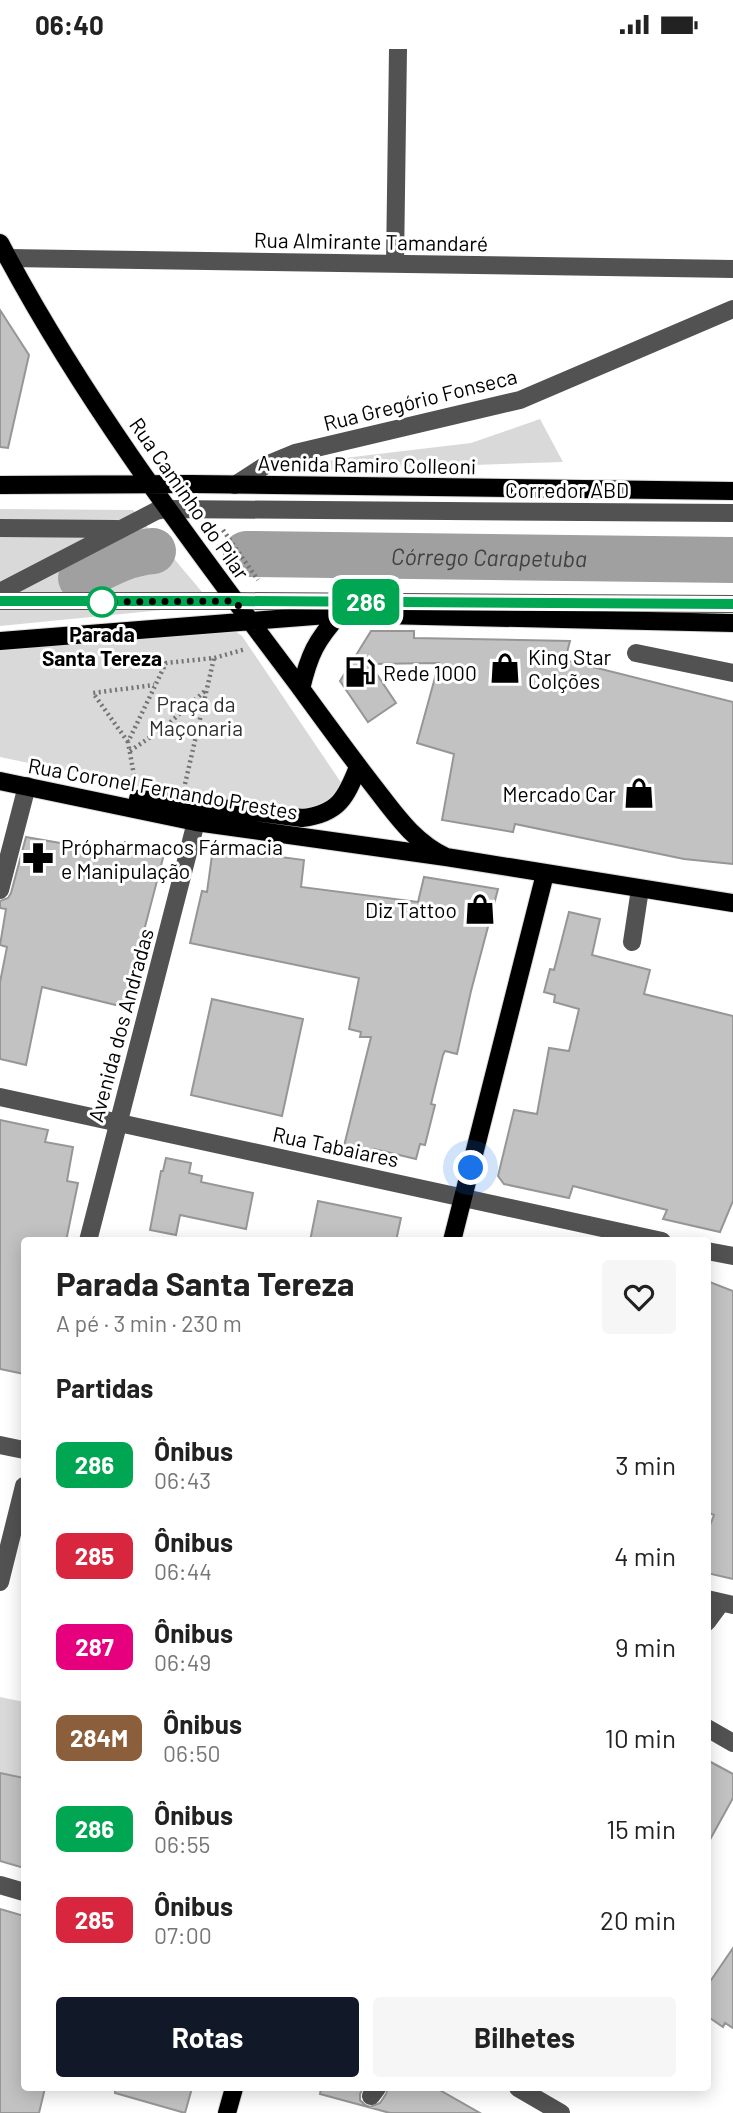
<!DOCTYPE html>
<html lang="pt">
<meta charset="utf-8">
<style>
:root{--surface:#fff;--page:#f6f6f6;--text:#222;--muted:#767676;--accent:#111827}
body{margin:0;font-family:Barlow,sans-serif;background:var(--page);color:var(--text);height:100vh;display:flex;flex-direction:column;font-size:26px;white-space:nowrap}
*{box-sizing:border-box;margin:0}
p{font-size:23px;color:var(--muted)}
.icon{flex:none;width:38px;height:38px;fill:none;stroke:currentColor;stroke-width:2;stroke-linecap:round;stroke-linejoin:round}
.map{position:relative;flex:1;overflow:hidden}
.sheet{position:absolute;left:21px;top:1188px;width:690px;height:854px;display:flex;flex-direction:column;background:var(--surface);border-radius:7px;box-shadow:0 4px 18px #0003}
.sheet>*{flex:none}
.badge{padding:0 14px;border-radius:10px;font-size:24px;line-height:46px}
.you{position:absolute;width:35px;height:35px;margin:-18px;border:5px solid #fff;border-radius:50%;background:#1a73e8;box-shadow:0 0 0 10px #1a73e833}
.map>.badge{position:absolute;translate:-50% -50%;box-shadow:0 0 0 4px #fff}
h2{padding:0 35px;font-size:26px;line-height:63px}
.round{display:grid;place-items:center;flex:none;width:74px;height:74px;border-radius:7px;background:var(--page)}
.head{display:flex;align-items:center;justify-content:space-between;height:119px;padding:0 35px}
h1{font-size:33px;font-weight:700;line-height:52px}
.cta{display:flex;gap:14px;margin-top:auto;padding:14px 35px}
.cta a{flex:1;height:80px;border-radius:7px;background:var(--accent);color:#fff;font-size:28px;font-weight:700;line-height:80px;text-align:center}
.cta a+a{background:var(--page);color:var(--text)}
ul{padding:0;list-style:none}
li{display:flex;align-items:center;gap:21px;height:91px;padding:0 35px}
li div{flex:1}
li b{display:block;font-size:26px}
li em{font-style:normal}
li .badge{min-width:77px;font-weight:700;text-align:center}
.status{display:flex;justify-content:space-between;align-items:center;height:49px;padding:0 35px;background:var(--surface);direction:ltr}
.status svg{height:19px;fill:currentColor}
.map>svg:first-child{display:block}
.green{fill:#d9d9d9}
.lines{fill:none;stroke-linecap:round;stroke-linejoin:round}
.river{stroke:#a0a0a0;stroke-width:46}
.building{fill:#c2c2c2;stroke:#969696;stroke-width:2}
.major-casing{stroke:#dbdbdb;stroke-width:20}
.path{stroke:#747474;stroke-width:4.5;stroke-dasharray:2 3.5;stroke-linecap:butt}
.minor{stroke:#525252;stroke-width:18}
.major{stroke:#000;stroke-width:18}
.line-casing{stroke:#fff;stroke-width:16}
.line{stroke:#00a651;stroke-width:10}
.walk{stroke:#000;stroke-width:7;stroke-dasharray:0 12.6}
.stop-dot{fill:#fff;stroke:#00a651;stroke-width:3.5}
.labels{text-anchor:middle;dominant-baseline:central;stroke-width:6;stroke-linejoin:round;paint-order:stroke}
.street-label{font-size:21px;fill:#000;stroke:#fff}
.stop-label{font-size:21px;font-weight:bold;fill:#000;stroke:#fff}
.poi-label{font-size:21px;fill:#000;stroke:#fff;text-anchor:start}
.park-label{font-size:21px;fill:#303030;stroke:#fff}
.water-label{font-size:23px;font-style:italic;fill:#414141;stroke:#fff}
</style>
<div class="status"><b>06:40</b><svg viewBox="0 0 49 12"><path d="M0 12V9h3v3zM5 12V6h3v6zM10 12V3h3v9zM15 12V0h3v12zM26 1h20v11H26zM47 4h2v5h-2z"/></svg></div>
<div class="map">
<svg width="733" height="2064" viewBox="0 0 733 2064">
<rect width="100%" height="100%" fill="#fff"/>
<path class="green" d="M 540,370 L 563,413 L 295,422 L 336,410 L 471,394 Z
M 0,460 L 133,461 L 213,556 L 0,577 Z
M 235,582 L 242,587 L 342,735 L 340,745 L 325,756 L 301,762 L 152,740 L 0,708 L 0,600 Z
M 0,1648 L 24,1653 L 24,1729 L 0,1724 Z"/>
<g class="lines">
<g class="river">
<path id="s1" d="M 246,505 L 733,511"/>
<path d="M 81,529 C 104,517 126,504 153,502"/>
</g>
</g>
<path class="building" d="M 0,261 L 29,306 L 8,399 L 0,398 Z
M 371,582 L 414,582 L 414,589 L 570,592 L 565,611 L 733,653 L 733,815 L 684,810 L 515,775 L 513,783 L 442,771 L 454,705 L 417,694 L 439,614 L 370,615 L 396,654 L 368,673 L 340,632 Z
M 26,788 L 123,805 L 125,793 L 156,798 L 163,809 L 124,958 L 42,938 L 26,1016 L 0,1010 L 0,933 L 7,898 L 0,896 L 6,860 L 0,859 L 0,852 L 8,849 L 11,844 Z
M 213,799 L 304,811 L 301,838 L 418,853 L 424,828 L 498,840 L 471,942 L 457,1005 L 445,1002 L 443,1006 L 431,1055 L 435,1056 L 425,1096 L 420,1095 L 416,1110 L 374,1100 L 373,1103 L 344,1097 L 371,988 L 360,988 L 361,983 L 349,980 L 359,929 L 190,894 L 202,842 L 207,843 Z
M 569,863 L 600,870 L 592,906 L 650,921 L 644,945 L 733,967 L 733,1152 L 720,1183 L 663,1170 L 667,1161 L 573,1137 L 569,1149 L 504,1135 L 498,1127 L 514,1061 L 537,1065 L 549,999 L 569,1002 L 579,960 L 554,953 L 555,946 L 544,943 L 550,920 L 554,921 Z
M 212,950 L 303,970 L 282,1067 L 191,1046 Z
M 0,1071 L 48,1081 L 45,1093 L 73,1098 L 67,1132 L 78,1134 L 66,1192 L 24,1192 L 24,1325 L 0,1320 Z
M 166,1109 L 191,1114 L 189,1124 L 202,1127 L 201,1133 L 253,1144 L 246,1180 L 180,1166 L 176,1186 L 150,1181 L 161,1122 L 163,1122 Z
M 318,1152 L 401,1169 L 396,1192 L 310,1192 Z
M 707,1232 L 733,1242 L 733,1530 L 707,1524 L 707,1484 L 714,1466 L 707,1463 Z
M 707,1711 L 733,1725 L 733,1749 L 707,1796 Z
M 0,1724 L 24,1729 L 24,1819 L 0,1812 Z
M 0,1860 L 24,1867 L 24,2039 L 45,2039 L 39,2064 L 0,2064 Z
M 733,1899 L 733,1979 L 725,1974 L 723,1978 L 707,1967 L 707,1937 Z
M 115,2039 L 192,2039 L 185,2064 L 115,2044 Z
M 321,2039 L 363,2039 L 360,2045 L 360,2051 L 365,2056 L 370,2058 L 380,2054 L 386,2045 L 388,2039 L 436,2039 L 480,2064 L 390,2064 L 320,2045 Z"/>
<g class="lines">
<defs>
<path id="major" d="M 0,194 C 84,354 194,497 302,641 C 326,674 350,707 375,739 C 396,766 414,793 446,808
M 0,436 L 191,435 L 733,442
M 0,592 L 340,565 L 733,574
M 301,640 C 309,606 316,591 340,565
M 0,732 L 196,773 L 446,808 L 733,854
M 138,750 L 181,754 L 302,769 C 338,765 346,749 358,718
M 452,1192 L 545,825
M 227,2064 L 234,2039"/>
</defs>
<use href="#major" class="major-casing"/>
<path class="path" d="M 223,481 L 258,531
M 128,693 L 93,644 L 154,636
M 130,702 L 165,678 L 207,640
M 135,732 L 128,693 L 166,614 L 214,609 L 246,600
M 185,735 L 214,609"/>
<path class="minor" d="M 8,209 L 733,220
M 395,215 L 398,0
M 235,436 L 266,416 L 295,404 L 520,351 L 733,260
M 0,479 L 117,480
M 0,543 L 156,462 L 167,460 L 733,464
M 0,552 L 235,552 L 733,555
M 636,604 L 733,624
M 0,841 L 27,737
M 632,893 L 640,840
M 0,1048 L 662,1192
M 88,1192 L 196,773
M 707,1202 L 733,1207
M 0,1396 L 24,1401
M 0,1533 L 24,1437
M 707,1550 L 733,1556
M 707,1573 L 721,1554
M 707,1679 L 733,1694
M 0,1836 L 24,1843
M 518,2039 L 561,2064
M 371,2047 L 377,2039"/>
<use href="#major" class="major"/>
</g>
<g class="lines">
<defs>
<path id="line" d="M 0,552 L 235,552 L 733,555"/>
</defs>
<use href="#line" class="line-casing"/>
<use href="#line" class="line"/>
<path class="walk" d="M 102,553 L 235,552 L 358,718 L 408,781 L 421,793 L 446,808 L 545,825 L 471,1119"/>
</g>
<defs>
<symbol id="shop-bare" viewBox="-9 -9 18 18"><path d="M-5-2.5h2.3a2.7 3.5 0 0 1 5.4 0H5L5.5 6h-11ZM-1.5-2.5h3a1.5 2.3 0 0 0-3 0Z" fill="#000" stroke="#fff" stroke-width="2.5" paint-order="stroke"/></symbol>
<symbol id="fuel-bare" viewBox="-9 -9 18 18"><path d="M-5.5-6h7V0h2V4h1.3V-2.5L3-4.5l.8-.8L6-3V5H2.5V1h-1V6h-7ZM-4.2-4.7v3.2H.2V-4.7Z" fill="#000" stroke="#fff" stroke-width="2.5" paint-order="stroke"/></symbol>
<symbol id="pharmacy-bare" viewBox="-9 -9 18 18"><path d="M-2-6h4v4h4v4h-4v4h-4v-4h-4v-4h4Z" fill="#000" stroke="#fff" stroke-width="2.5" paint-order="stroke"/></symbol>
</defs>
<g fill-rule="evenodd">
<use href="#shop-bare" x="483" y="597" width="44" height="44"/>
<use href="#fuel-bare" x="338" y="601" width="44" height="44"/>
<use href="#shop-bare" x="617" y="722" width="44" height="44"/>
<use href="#pharmacy-bare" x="16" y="787" width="44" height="44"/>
<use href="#shop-bare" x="458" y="838" width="44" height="44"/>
</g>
<circle class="stop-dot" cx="102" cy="553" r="14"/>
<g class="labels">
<g class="street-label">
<text transform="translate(371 192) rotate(1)">Rua Almirante Tamandaré</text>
<text transform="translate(420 350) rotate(-14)">Rua Gregório Fonseca</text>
<text transform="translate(367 415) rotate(1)">Avenida Ramiro Colleoni</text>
<text x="567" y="440">Corredor ABD</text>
<text transform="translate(190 449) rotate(55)">Rua Caminho do Pilar</text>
<text transform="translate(163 739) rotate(10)">Rua Coronel Fernando Prestes</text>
<text transform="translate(120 976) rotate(-75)">Avenida dos Andradas</text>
<text transform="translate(336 1097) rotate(12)">Rua Tabaiares</text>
</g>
<g class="stop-label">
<text x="102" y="584">Parada<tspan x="102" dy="24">Santa Tereza</tspan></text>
</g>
<g class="poi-label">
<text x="528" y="607">King Star<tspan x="528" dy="24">Colções</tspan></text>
<text x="383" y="623">Rede 1000</text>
<text x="616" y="744" text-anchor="end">Mercado Car</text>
<text x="61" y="797">Própharmacos Fármacia<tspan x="61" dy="24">e Manipulação</tspan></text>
<text x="457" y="860" text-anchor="end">Diz Tattoo</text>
</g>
<g class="park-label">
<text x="196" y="654">Praça da<tspan x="196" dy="24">Maçonaria</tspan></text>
</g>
<g class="water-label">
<text stroke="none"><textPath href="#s1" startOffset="243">Córrego Carapetuba</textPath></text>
</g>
</g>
</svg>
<div class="you" style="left:471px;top:1119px"></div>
<b class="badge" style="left:366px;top:553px;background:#00a651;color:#fff">286</b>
<section class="sheet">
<div class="head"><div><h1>Parada Santa Tereza</h1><p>A pé · 3 min · 230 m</p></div><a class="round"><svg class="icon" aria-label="heart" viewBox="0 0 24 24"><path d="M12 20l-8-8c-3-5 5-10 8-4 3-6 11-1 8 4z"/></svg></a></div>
<h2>Partidas</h2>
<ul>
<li><span class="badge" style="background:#00a651;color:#fff">286</span><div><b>Ônibus</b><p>06:43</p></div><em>3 min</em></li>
<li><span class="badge" style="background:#d7263d;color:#fff">285</span><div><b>Ônibus</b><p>06:44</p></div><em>4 min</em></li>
<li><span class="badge" style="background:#e6007e;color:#fff">287</span><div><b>Ônibus</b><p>06:49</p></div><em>9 min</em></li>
<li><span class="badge" style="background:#8b5e3c;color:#fff">284M</span><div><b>Ônibus</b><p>06:50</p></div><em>10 min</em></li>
<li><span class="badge" style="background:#00a651;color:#fff">286</span><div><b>Ônibus</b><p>06:55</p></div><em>15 min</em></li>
<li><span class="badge" style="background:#d7263d;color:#fff">285</span><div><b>Ônibus</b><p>07:00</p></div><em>20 min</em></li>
</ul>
<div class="cta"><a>Rotas</a><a>Bilhetes</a></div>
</section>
</div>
